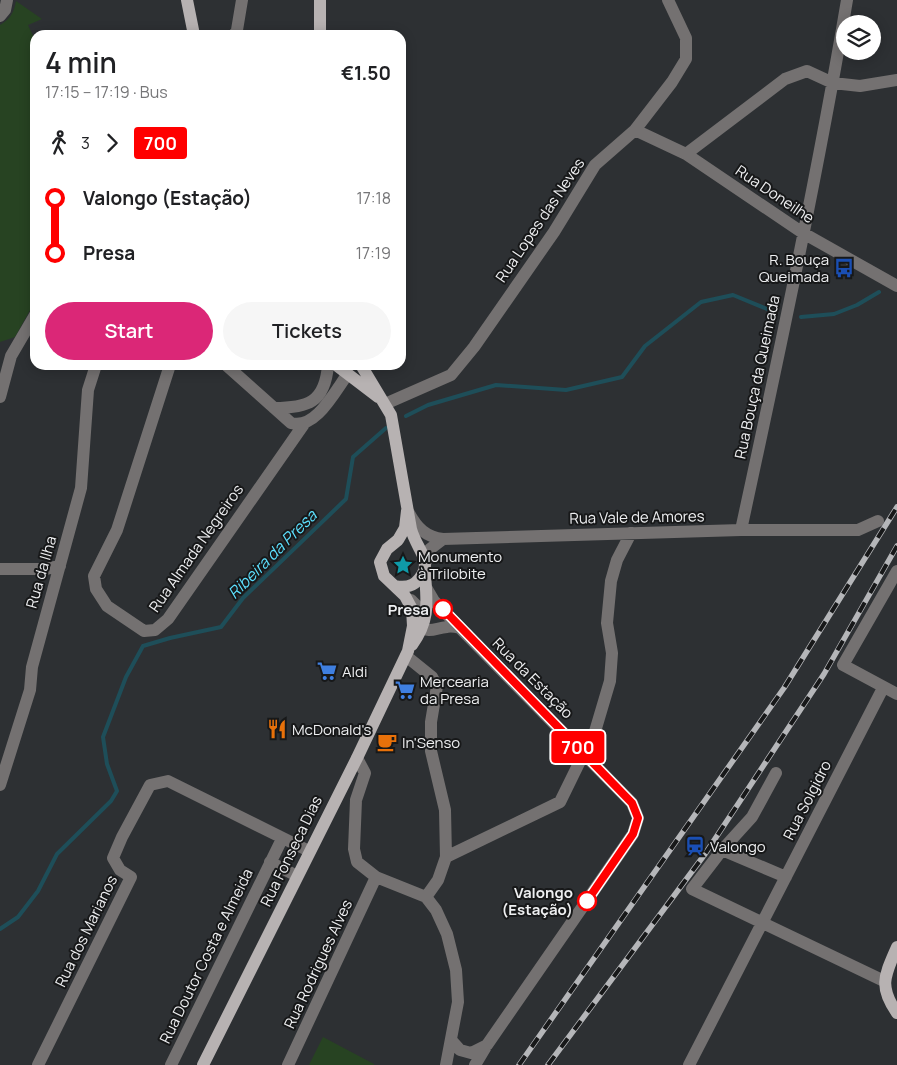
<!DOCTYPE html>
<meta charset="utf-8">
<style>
:root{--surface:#fff;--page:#f6f6f6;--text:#202124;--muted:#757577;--accent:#db2777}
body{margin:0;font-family:Manrope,sans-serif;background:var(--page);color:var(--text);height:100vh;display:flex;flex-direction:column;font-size:19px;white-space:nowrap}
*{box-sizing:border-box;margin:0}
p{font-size:16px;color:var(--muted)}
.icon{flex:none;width:28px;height:28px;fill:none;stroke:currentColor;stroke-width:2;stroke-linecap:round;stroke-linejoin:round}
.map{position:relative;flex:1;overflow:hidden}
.side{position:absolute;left:30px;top:30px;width:376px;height:340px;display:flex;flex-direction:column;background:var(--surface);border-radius:15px;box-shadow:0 2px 12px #0003}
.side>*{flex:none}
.badge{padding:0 10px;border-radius:4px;font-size:18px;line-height:32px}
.buttons{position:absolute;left:836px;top:15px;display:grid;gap:10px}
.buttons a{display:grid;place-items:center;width:45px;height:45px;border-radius:50%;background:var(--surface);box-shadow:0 2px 12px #0003;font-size:25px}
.map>.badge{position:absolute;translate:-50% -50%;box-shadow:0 0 0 2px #fff}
.legs{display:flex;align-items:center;gap:8px;height:55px;padding:0 15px;font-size:16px}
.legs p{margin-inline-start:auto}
.summary{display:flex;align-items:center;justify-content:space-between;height:85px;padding:0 15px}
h1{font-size:28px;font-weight:600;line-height:38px}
.action{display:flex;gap:10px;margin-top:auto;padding:10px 15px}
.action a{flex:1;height:58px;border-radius:30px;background:var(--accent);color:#fff;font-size:20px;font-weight:600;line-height:58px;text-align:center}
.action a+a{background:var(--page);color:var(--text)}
ul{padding:0 15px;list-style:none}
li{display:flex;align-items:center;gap:18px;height:55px;font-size:19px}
li i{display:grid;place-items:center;width:8px;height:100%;margin:0 6px;background:currentColor}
li i::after{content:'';width:12px;height:12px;margin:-6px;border:4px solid;border-radius:50%;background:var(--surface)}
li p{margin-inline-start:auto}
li:first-child i{background:linear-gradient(#0000 50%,currentColor 0)}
li:last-child i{background:linear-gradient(currentColor 50%,#0000 0)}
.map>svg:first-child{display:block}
.green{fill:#274322}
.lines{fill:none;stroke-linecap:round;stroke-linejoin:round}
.stream{stroke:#1e4e59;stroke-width:4}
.minor{stroke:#747171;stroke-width:12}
.major{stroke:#b7b2b2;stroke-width:12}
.rail-casing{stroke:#b5b6b9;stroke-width:5.5}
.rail{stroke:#171819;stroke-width:4;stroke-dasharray:11;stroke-linecap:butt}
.line-1-casing{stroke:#fff;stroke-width:11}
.line-1{stroke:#f00;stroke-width:8}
.stop-1-dot{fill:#fff;stroke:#f00;stroke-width:2.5}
.labels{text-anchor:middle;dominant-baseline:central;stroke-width:4;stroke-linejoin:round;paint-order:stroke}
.street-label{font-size:15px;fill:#eeeff1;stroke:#171819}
.poi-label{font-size:15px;fill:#eeeff1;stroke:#171819;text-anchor:start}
.stop-label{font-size:15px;font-weight:bold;fill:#eeeff1;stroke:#171819;text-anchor:end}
.water-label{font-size:16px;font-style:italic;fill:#5de0fe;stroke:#171819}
</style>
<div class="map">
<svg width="897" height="1065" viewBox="0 0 897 1065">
<rect width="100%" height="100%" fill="#2d3033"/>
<path class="green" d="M 16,1 L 42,19 L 28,25 L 35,40 L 35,301 L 15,337 L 0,342 L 0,25 C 10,19 14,13 16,1 Z
M396 565a7 7 0 1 1 14 0a7 7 0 1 1-14 0Z
M 323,1037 L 374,1064 L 374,1065 L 309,1065 Z"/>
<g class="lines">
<path class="stream" d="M 801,317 L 834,314 L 857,305 L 879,292
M 406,416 L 428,405 L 496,385 L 566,390 L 622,377 L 645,346 L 701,302 L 733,295 L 767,309
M 0,929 L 18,917 L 38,891 L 57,854 L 111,801 L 117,791 L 107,764 L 103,737 L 126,677 L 143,646 L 170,638 L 221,627 L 243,598 L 346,499 L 353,457 L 386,428"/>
<path class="minor" d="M 0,16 L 5,10 L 7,0
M 234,35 L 237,30 L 242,0
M 635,130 L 686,154 L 803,233 L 897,286
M 686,154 L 785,79 L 807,71 L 833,83 L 860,86 L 897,80
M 170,365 L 117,530 L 94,576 L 96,589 L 107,606 L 144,631 L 155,630 L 168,619 L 304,424
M 226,365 L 291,423 C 315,430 334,393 347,375
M 0,397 L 11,356 L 35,315
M 385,404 L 451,375 L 474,347 L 554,232 L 595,165 L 635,130 L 672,82 L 686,59 L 686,38 L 668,0
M 274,408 C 307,408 325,403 328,365
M 409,513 C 417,528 426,537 443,539 L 741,530 L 858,530 L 878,521
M 741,530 C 779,354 817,178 847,0
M 425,564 L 430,549 L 443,539
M 0,569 L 45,569 L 60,566
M 897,571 L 843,665 L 897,694
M 427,589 L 434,601 L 460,628 L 632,803 L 638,818 L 633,834 L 487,1045 L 475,1065
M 411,600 L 418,607 L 419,626 C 430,634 435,628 447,627 C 451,626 456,627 460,628
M 406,656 L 432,677 L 437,686 L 431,722 L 431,751 L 445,810 L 446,857
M 357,758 L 365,773 L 356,800 L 354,849 L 357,862 L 376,877 L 426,897 L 436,910 L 447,934 L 456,970 L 458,1002 L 446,1065
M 776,773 L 752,817 L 722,850 L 692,889 L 884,981
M 0,785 L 30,690 L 32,667 L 81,488 L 88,390 L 96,365
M 722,850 L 786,877
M 270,862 L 297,876
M 426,897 L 438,880 L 446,857 L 560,802 L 584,753 L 591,745 L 610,681 L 612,653 L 607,623 L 611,581 L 617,560 L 631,533
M 452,1041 L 460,1050 L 471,1053 L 487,1045
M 38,1065 L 131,877 L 120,870 L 113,858 L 122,837 L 150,785 L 168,781 L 309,851
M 171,1065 L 282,839
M 288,1065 L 376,877
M 689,1065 L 883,688"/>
<path class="major" d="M 187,0 L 194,35
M 320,35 L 320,0
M 336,365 L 378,397
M 361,365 L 391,415 L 411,529 C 414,540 420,548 424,558 C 426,563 424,568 425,574 C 427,603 430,620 412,645
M 395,586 C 409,589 418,584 424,571
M 897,947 C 885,975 878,986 897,1013
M 203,1065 L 357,758 L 408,651 L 413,626 L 412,609 L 405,596 L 384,576 L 380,562 L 387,549 L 398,540 L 405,528 L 407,511"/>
<defs>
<path id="rail" d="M 519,1065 L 784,688 L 897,507
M 548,1065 L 705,854 L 824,674 L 897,546"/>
</defs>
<use href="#rail" class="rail-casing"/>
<use href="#rail" class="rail"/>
</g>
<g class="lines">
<defs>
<path id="line-1" d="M 443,609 L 632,803 L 638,818 L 633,834 L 587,901"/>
</defs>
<use href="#line-1" class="line-1-casing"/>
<use href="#line-1" class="line-1"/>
</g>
<defs>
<symbol id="bus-bare" viewBox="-9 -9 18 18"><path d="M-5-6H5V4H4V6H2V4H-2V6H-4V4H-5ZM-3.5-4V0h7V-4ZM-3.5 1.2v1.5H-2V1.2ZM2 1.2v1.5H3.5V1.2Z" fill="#1a4fb4" stroke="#171819" stroke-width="2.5" paint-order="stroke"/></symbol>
<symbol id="sight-bare" viewBox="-9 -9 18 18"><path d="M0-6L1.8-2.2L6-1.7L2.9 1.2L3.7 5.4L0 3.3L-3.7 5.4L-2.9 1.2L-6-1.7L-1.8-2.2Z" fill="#0f9aa8" stroke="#171819" stroke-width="2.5" paint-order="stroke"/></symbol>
<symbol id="supermarket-bare" viewBox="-9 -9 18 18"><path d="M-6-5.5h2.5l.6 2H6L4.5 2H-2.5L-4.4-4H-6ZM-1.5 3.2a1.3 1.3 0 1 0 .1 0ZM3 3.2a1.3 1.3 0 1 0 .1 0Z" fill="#3f7fe0" stroke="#171819" stroke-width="2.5" paint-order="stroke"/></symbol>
<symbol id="restaurant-bare" viewBox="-9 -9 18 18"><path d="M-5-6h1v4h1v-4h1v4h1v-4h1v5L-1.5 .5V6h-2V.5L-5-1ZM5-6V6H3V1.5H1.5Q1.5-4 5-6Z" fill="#e8710a" stroke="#171819" stroke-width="2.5" paint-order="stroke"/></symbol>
<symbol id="cafe-bare" viewBox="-9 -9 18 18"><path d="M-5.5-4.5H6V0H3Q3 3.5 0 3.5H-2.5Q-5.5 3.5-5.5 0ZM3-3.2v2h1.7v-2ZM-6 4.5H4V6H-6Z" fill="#e8710a" stroke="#171819" stroke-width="2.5" paint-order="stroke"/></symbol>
<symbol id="station-bare" viewBox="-9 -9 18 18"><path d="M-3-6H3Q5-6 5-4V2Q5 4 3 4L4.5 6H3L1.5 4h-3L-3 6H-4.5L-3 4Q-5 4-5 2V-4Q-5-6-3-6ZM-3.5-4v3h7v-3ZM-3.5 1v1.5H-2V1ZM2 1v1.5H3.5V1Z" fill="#1a4fb4" stroke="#171819" stroke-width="2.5" paint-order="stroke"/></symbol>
</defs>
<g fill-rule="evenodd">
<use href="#bus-bare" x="830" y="254" width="28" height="28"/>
<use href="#sight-bare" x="389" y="551" width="28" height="28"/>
<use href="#supermarket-bare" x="313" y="657" width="28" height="28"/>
<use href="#supermarket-bare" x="391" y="676" width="28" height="28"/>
<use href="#restaurant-bare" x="263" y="715" width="28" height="28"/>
<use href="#cafe-bare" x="373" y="728" width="28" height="28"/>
<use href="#station-bare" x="681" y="832" width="28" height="28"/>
</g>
<g class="stop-1-dot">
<circle cx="443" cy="609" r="9"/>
<circle cx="587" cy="901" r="9"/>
</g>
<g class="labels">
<g class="street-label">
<text transform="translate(775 194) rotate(34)">Rua Doneilhe</text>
<text transform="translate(540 220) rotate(-56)">Rua Lopes das Neves</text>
<text transform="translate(757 377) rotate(-78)">Rua Bouça da Queimada</text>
<text transform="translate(637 517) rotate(-1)">Rua Vale de Amores</text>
<text transform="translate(196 548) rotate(-55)">Rua Almada Negreiros</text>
<text transform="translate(41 572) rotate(-74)">Rua da Ilha</text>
<text transform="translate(533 678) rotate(45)">Rua da Estação</text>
<text transform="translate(807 800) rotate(-63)">Rua Solgidro</text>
<text transform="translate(291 851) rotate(-64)">Rua Fonseca Dias</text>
<text transform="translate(86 931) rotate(-64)">Rua dos Marianos</text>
<text transform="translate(206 956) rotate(-64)">Rua Doutor Costa e Almeida</text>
<text transform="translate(318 964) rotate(-65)">Rua Rodrigues Alves</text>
</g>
<g class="poi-label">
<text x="829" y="259" text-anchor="end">R. Bouça<tspan x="829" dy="17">Queimada</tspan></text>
<text x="418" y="556">Monumento<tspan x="418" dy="17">à Trilobite</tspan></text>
<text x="342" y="671">Aldi</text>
<text x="420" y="681">Mercearia<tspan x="420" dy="17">da Presa</tspan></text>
<text x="292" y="729">McDonald's</text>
<text x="402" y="742">In'Senso</text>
<text x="710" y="846">Valongo</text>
</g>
<g class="stop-label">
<text x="429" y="609">Presa</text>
<text x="573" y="892">Valongo<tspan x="573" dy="17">(Estação)</tspan></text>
</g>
<g class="water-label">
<text transform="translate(272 554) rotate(-45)">Ribeira da Presa</text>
</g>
</g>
</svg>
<div class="buttons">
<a><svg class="icon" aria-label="layers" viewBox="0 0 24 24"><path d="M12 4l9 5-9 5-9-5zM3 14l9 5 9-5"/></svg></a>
</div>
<b class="badge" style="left:578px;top:747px;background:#f00;color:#fff">700</b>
<section class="side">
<div class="summary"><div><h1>4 min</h1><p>17:15 – 17:19 · Bus</p></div><b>€1.50</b></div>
<div class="legs"><svg class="icon" aria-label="walk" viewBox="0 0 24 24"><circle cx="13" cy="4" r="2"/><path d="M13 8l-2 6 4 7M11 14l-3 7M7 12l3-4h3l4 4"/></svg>3<svg class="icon" aria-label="forward" viewBox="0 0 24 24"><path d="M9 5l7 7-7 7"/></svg><b class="badge" style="background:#f00;color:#fff">700</b></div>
<ul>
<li><i style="color:#f00"></i><b>Valongo (Estação)</b><p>17:18</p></li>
<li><i style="color:#f00"></i><b>Presa</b><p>17:19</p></li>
</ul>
<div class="action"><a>Start</a><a>Tickets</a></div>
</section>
</div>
